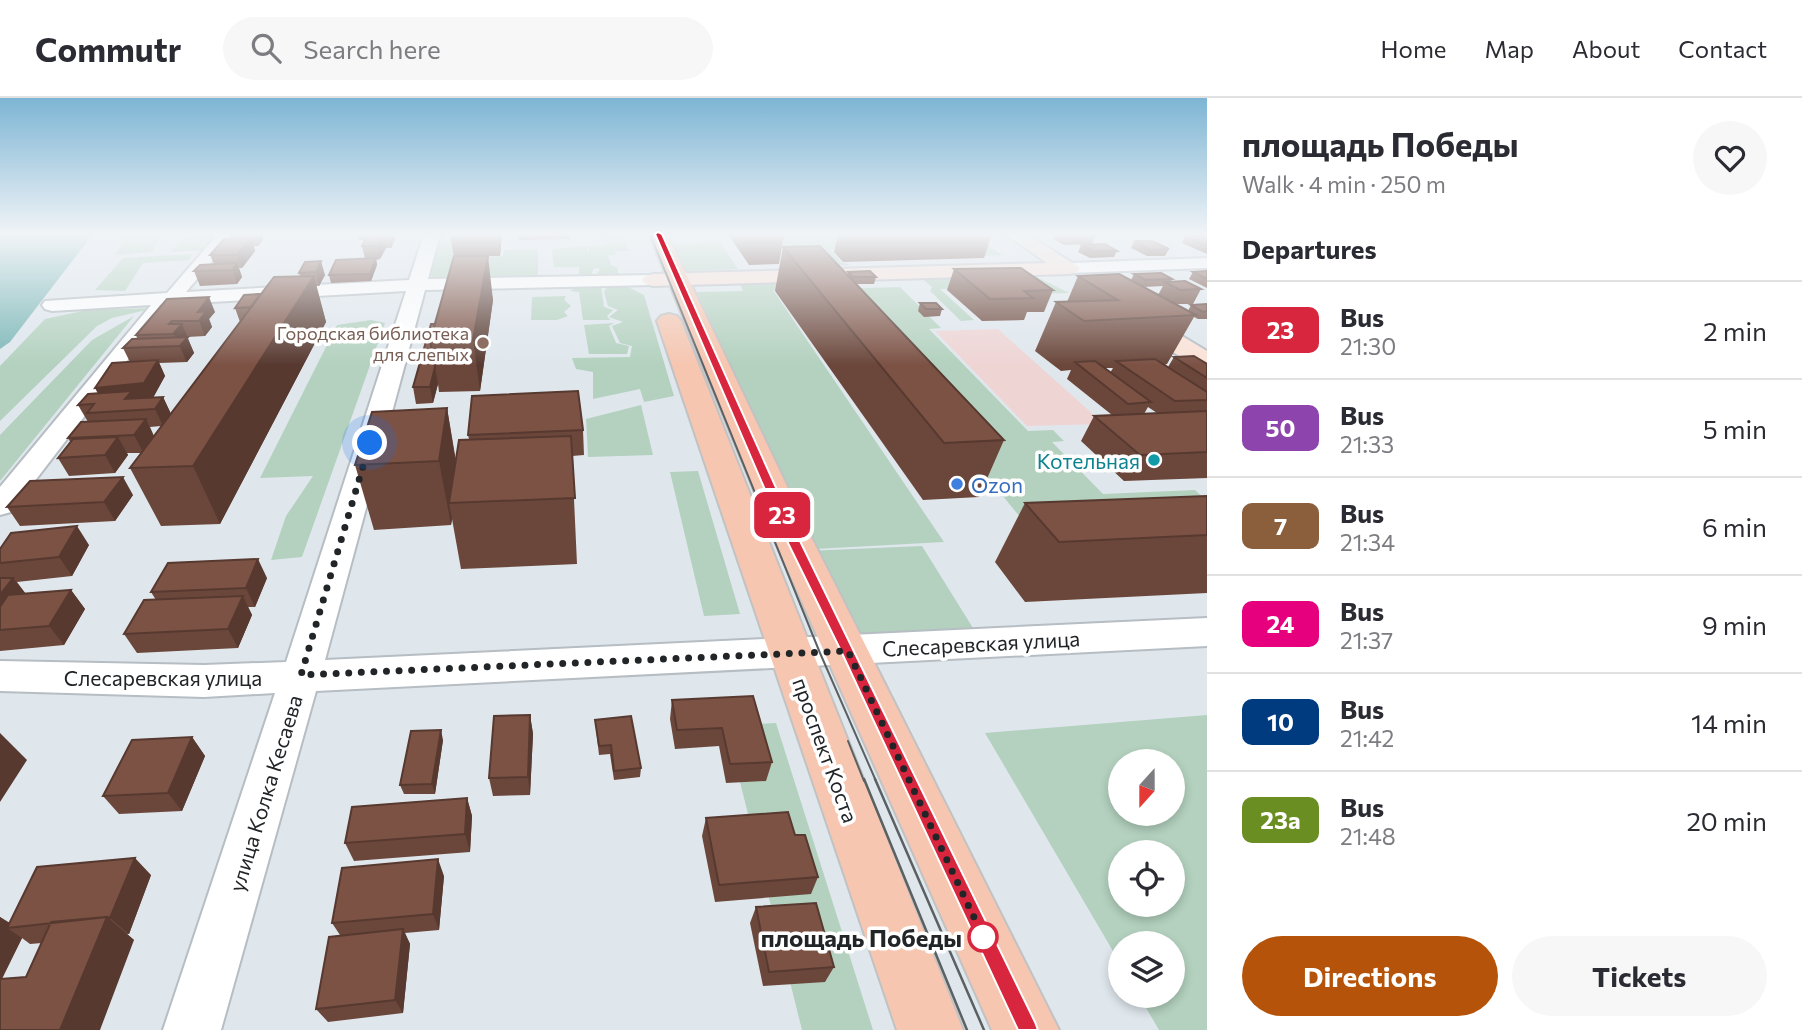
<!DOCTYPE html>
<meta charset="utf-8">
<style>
:root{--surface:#fff;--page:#f7f7f7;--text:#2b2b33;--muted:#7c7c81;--line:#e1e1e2;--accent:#b45309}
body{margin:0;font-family:Commissioner,sans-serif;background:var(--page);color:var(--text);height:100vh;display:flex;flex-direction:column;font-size:26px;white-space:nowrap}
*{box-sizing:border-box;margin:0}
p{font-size:23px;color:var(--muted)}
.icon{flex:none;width:38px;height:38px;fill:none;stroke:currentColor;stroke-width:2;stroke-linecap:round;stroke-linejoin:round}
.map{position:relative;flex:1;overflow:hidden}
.drawer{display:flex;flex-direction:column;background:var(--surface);width:595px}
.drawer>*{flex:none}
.badge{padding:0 14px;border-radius:10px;font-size:24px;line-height:46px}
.needle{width:46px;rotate:201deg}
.tools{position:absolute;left:1108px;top:651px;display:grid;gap:14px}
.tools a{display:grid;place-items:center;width:77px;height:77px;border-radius:50%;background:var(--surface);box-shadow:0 4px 10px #0003;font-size:35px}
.you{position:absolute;width:35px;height:35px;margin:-18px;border:5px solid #fff;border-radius:50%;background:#1a73e8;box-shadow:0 0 0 10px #1a73e833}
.map>.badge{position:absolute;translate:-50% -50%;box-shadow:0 0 0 4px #fff}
h2{padding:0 35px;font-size:26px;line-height:63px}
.round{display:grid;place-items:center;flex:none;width:74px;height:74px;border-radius:37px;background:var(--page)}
.overview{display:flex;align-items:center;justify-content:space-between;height:119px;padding:0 35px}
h1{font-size:33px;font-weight:700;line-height:52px}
.button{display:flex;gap:14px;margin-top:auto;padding:14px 35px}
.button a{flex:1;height:80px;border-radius:42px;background:var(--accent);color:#fff;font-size:28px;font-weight:700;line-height:80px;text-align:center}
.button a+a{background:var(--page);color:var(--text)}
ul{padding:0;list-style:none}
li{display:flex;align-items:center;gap:21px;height:98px;padding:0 35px;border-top:2px solid var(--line)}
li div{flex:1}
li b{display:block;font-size:26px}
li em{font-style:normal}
li .badge{min-width:77px;font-weight:700;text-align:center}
header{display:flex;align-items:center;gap:42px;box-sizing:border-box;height:98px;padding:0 35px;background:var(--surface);border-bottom:2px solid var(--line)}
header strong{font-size:33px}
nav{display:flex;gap:38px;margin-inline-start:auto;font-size:24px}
.search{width:490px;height:63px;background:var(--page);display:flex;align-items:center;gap:18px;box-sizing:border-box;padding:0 24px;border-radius:38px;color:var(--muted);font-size:26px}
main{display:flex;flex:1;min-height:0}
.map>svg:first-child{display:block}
.industrial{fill:#efd4d4}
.green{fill:#b3d1be;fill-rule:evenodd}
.water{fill:#7cb7b7}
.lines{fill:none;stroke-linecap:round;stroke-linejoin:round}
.street-casing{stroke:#b6bdc3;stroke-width:4}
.secondary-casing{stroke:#b6bdc3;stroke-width:4}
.primary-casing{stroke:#c1c2c3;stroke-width:4}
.street{fill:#fff;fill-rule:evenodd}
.secondary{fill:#fae2d7;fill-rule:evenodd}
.primary{fill:#f6c6b0;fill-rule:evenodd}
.tram-far1{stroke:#5b6063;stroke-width:2}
.tram{stroke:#5b6063;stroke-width:2.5}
.wall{fill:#6b473b;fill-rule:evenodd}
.shaded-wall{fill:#573930}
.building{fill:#7c5245;stroke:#573930;stroke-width:2}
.line{fill:#d7263d;stroke:#fff;stroke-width:2}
.walk{stroke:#222527;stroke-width:7;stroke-dasharray:0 12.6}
.education-dot{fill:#8d6e63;stroke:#fff;stroke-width:2.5}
.culture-dot{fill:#0f9aa8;stroke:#fff;stroke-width:2.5}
.shop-dot{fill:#3f7fe0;stroke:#fff;stroke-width:2.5}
.stop-dot{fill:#fff;stroke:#d7263d;stroke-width:3.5}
.labels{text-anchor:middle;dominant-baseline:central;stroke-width:7;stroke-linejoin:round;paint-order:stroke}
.far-education-label{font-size:18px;fill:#785e54;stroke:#fff;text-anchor:end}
.culture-label{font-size:21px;fill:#0d838f;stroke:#fff;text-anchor:end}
.shop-label{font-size:21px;fill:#366cbe;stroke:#fff;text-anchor:start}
.street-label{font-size:21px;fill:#222527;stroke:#fff}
.near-stop-label{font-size:24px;font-weight:bold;fill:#222527;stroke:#fff;text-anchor:end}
</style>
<header>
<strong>Commutr</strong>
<div class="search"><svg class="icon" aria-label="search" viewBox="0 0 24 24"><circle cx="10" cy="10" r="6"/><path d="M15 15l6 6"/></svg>Search here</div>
<nav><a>Home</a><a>Map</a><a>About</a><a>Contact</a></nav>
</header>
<main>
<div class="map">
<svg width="1207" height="932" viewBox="0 0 1207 932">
<rect width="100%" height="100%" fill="#dfe7ed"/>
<path class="industrial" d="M 998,231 L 1104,326 L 1027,328 L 935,233 Z"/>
<path class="green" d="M 127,136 L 162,136 L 152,154 L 115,157 Z
M 189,136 L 222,136 L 207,152 L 170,154 Z
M 438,136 L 444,136 L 442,144 L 456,143 L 453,159 L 476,158 L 472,179 L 437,180 L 427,177 Z
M 605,136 L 624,136 L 629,153 L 615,153 L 616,157 L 602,158 L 608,158 L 611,167 L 618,170 L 618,177 L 600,179 L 596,176 L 600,172 L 598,170 L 594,170 L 591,177 L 579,176 L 579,169 L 554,169 L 552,151 L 586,148 L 589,158 L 588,148 L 607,147 Z
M 769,136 L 971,136 L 1002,157 L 984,158 L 969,147 L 830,151 L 841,164 L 851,167 L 795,169 Z
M 720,144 L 738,171 L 679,173 L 667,147 Z
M 538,151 L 538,178 L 475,180 L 478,159 L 503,158 L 504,152 Z
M 193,156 L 189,162 L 143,165 L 125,193 L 95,192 L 123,160 Z
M 1031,176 L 1069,195 L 1024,196 L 1015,189 L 940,191 L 974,222 L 961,223 L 930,193 L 932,189 L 920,179 Z
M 821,182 L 814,190 L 773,192 L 944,444 L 815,451 L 697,194 L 743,193 L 739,184 Z
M 609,185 L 620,185 L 644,197 L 674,298 L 644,304 L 640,291 L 593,301 L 593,274 L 576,271 L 572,260 L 630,259 L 632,248 L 620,245 L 612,228 L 623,224 L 609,219 L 618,212 L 608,208 L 604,194 Z
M 577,188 L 601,188 L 604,209 L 613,212 L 607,218 L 610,222 L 583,222 L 579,194 L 570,193 Z
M 900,189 L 941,230 L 929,231 L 1028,333 L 1053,332 L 1064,343 L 1052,344 L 1103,396 L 1195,392 L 1207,403 L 1034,436 L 833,191 Z
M 566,198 L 564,202 L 571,208 L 564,214 L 568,218 L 557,222 L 531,222 L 532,199 Z
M 155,210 L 112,220 L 97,228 L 0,323 L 0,268 L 45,221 L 87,212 Z
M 134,218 L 0,383 L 0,337 L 92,242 Z
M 371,222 L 385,225 L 302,459 L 271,462 L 286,418 L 313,378 L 260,380 L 337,227 Z
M 614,225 L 609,228 L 616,245 L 629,248 L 627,256 L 589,256 L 584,227 Z
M 641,307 L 653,357 L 588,359 L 586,321 Z
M 698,373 L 740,516 L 704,518 L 670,374 Z
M 922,448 L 973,530 L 842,536 L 807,453 Z
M 1207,617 L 1207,932 L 1159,932 L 1139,898 L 1172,898 L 1172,845 L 1120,845 L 1120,865 L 985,635 ZM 1120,663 L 1172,663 L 1172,716 L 1120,716 ZM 1120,754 L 1172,754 L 1172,807 L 1120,807 Z
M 776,625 L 873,932 L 802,932 L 726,628 Z"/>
<path class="water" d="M 0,136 L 93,136 L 10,244 L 0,251 Z"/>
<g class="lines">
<defs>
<path id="street" d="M 218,136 L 235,136 L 186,194 L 409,182 L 424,136 L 440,136 L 428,181 L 653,177 L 662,182 L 653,187 L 425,192 L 325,562 L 1207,520 L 1207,548 L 316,593 L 221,932 L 163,932 L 275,595 L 204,599 L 0,593 L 0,563 L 204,567 L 286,564 L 406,193 L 159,207 L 166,212 L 163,216 L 11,414 L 0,417 L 0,389 L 151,207 L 52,213 L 45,211 L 42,207 L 45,203 L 167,195 Z
M 1207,160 L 1207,170 L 1070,175 L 1061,170 L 1070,165 Z"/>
<path id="secondary" d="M 1005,136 L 1027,136 L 1080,170 L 1077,174 L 1070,176 L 653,188 L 646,186 L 642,182 L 646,178 L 653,176 L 1047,165 Z
M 1134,212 L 1142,214 L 1207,253 L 1207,272 L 1198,270 L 1126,224 L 1122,219 L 1126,214 Z"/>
<path id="primary" d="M 649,136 L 667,136 L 813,443 L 1059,932 L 992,932 L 775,443 Z
M 669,216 L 677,218 L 681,223 L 963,932 L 897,932 L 657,223 L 661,218 Z"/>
</defs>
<use href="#street" class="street-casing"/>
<use href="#secondary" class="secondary-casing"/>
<use href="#primary" class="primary-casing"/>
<use href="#street" class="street"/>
<use href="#secondary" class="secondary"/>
<use href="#primary" class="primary"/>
<path class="tram-far1" d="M 650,136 L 820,555 L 876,683
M 848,643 L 864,683"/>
<path class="tram" d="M 864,681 L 967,932
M 875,681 L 984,932"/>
</g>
<path class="wall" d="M 229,136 L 263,136 L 262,137 L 263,142 L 258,148 L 254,148 L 255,153 L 242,170 L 239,170 L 242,179 L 237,186 L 200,188 L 194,173 L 214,166 L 210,157 L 231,141 Z
M 357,136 L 394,136 L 395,141 L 391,150 L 386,150 L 380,161 L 376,162 L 377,167 L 371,183 L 331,185 L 329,177 L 365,161 L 362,148 L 365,143 L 358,141 Z
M 450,136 L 502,136 L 500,158 L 484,158 L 493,202 L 480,293 L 439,294 L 438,286 L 433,305 L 416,306 L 413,289 L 435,226 L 454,159 Z
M 519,136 L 570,136 L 570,141 L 519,142 Z
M 728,136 L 784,136 L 779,166 L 749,167 Z
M 838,136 L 992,136 L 984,160 L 843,164 L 834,154 Z
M 1055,136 L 1089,136 L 1095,139 L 1092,146 L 1064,147 L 1053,141 Z
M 1185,138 L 1207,139 L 1207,156 L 1182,145 Z
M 1134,143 L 1169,151 L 1165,158 L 1147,158 L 1131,150 Z
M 1081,147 L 1117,153 L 1114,159 L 1090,160 L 1078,154 Z
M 783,149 L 847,177 L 848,174 L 876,179 L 874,186 L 856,186 L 1004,342 L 979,399 L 923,402 L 775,193 Z
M 305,164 L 325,177 L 319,188 L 316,188 L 326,224 L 220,426 L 161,428 L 130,370 L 142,355 L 127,355 L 128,357 L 115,375 L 69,378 L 58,360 L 71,345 L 68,340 L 88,324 L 78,307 L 98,295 L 130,264 L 123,250 L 137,240 L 136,237 L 167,201 L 215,214 L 209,221 L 212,229 L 205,238 L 187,239 L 194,255 L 187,264 L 159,265 L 165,278 L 153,299 L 163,299 L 171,316 L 240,224 L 235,210 L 260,196 L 300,178 L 299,175 ZM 161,328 L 154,338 L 150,329 Z
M 954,171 L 1053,192 L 1044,214 L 1027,214 L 1024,222 L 982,223 L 947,192 Z
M 1207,173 L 1207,190 L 1189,181 L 1193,174 Z
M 1134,176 L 1172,181 L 1171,184 L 1201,191 L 1193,206 L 1176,206 L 1188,213 L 1191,207 L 1207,206 L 1207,221 L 1198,221 L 1194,219 L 1167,266 L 1164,267 L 1168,269 L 1174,259 L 1207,266 L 1207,380 L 1124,383 L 1081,343 L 1094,318 L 1112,317 L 1067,281 L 1071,272 L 1061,273 L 1035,253 L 1056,204 L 1067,204 L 1078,178 L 1131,182 ZM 1163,188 L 1158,197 L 1144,189 ZM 1104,270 L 1113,270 L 1110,275 ZM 1148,309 L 1157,315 L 1144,316 Z
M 920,205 L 942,211 L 940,218 L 924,219 L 918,213 Z
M 447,310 L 456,363 L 469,341 L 468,337 L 583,332 L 584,357 L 572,358 L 577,466 L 461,471 L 452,421 L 451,427 L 374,432 L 355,367 Z
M 133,397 L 115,423 L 20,428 L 7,409 Z
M 1207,398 L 1207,495 L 1025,504 L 995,464 L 1025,405 Z
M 89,447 L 72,478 L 17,484 L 26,496 L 71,492 L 85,511 L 64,547 L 0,553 L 0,451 Z
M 267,480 L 255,509 L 248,509 L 252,517 L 238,550 L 137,555 L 124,536 L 156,502 L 151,494 Z
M 753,598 L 772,664 L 766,683 L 726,685 L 719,648 L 675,651 L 670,621 L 672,602 Z
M 530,617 L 533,636 L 530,697 L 493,698 L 489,680 Z
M 595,622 L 641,670 L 640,679 L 614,682 L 610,656 L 599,657 Z
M 192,639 L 205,658 L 182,713 L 119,716 L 103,698 Z
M 443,642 L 435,696 L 404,696 L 400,687 Z
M 467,700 L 472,718 L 470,754 L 354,763 L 345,745 Z
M 706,720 L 795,737 L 818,779 L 811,796 L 715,804 L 702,738 Z
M 151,777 L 129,836 L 127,836 L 134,842 L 0,932 L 0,819 L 10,825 ZM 22,840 L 30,846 L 42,845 L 26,879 L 2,881 Z
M 444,778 L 439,832 L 405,835 L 410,846 L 403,915 L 328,924 L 316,911 L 340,837 L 332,825 Z
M 756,809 L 834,869 L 825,884 L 763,888 L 750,825 Z"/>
<path class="shaded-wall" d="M 255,136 L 263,136 L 262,137 L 263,142 L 258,148 Z
M 389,136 L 394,136 L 395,141 L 391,150 Z
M 498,136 L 502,136 L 500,158 Z
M 383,137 L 386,150 L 380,161 L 378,148 Z
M 251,140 L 255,153 L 242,170 L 237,157 Z
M 488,158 L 493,202 L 480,293 L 473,242 Z
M 376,160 L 377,167 L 371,183 L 370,176 Z
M 321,163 L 325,177 L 319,188 L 316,174 Z
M 237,165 L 242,179 L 237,186 L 233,172 Z
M 314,178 L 326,224 L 220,426 L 193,368 Z
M 209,199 L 215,214 L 209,221 L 212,229 L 205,238 L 199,223 L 198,214 Z
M 172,223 L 176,233 L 182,226 L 194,255 L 187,264 L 169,226 Z
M 158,262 L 165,278 L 152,302 L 104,307 L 95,290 Z
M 435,269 L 438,286 L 433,305 L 430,289 Z
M 163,299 L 171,316 L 163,328 L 155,311 Z
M 447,310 L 457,372 L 449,405 L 452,421 L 451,427 L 439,363 Z
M 146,321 L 154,339 L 143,354 L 134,337 Z
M 118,339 L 128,357 L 115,375 L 105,357 Z
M 123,379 L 133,397 L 115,423 L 104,404 Z
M 77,428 L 89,447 L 72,478 L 59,459 Z
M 258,461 L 267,480 L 255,509 L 246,490 Z
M 13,480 L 28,499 L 0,532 L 0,497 Z
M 71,492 L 85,511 L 64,547 L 49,528 Z
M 243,498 L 252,517 L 238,550 L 228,531 Z
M 530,617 L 533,636 L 530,697 L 528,679 Z
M 441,632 L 443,642 L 435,696 L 432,686 Z
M 0,635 L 27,662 L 0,704 Z
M 192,639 L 205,658 L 182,713 L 168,695 Z
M 467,700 L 472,718 L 470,754 L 465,736 Z
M 135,760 L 151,777 L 129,836 L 110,820 Z
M 438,761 L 444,778 L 439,832 L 433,816 Z
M 0,819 L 15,829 L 7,830 L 22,840 L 0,884 Z
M 107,819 L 134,842 L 100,932 L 60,932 Z
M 403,831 L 410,846 L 403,915 L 395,902 Z"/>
<path class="building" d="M 368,136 L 389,136 L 383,137 L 378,148 L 362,148 Z
M 1059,136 L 1089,136 L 1095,139 L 1066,140 Z
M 1203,137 L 1207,139 L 1207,148 L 1185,138 Z
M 251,140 L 237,157 L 210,157 L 224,141 Z
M 1134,143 L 1152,143 L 1169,151 L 1151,152 Z
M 1105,146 L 1117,153 L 1093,153 L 1081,147 Z
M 820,148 L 1004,342 L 944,345 L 783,149 Z
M 454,158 L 488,158 L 473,242 L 430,243 Z
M 376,160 L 370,176 L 329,177 L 336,162 Z
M 321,163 L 316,174 L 299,175 L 305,164 Z
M 237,165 L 233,172 L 194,173 L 200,167 Z
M 1021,170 L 1053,192 L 1024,193 L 1033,200 L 990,201 L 954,171 Z
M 870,173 L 876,179 L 853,179 L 848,174 Z
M 1207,173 L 1207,181 L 1193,174 Z
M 1161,175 L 1172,181 L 1145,182 L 1134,176 Z
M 1119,176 L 1196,217 L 1084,223 L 1056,204 L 1118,202 L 1078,178 Z
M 314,178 L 193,368 L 130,370 L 274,179 Z
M 1185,183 L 1201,191 L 1180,192 L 1165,184 Z
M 260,196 L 251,209 L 235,210 L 244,197 Z
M 209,199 L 198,214 L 206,213 L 199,223 L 172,223 L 169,226 L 182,226 L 173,236 L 136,237 L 167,201 Z
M 920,205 L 936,205 L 942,211 L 926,211 Z
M 1207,206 L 1207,213 L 1203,214 L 1191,207 Z
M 431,226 L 435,226 L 430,243 L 435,269 L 430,289 L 413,289 Z
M 188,239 L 180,248 L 123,250 L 132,241 Z
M 1194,258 L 1207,266 L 1207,280 L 1174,259 Z
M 1155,261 L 1207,294 L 1207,302 L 1175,303 L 1116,263 Z
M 158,262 L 144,285 L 95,290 L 112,265 Z
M 1095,263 L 1151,304 L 1128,306 L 1075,264 Z
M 132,293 L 125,301 L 163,299 L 155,311 L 87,315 L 94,306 L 78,307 L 88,296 Z
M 578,293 L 583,332 L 468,337 L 472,298 Z
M 447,310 L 439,363 L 355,367 L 372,314 Z
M 1207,313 L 1207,354 L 1140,357 L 1094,318 Z
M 146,321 L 134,337 L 68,340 L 81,324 Z
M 571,338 L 575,400 L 449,405 L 459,342 Z
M 118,339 L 105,357 L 58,360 L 73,341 Z
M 123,379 L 104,404 L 7,409 L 30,383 Z
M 1207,398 L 1207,437 L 1059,444 L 1025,405 Z
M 77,428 L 59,459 L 0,465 L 0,451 L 11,435 Z
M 258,461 L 246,490 L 151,494 L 168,465 Z
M 0,480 L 13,480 L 0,497 Z
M 71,492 L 49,528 L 0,532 L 0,509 L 8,497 Z
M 243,498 L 228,531 L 124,536 L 144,502 Z
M 753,598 L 772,664 L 730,666 L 722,630 L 677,632 L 672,602 Z
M 530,617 L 528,679 L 489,680 L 494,618 Z
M 631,618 L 641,670 L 614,673 L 611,647 L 599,648 L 595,622 Z
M 441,632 L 432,686 L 400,687 L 411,633 Z
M 192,639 L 168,695 L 103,698 L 132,642 Z
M 467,700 L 465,736 L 345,745 L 352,709 Z
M 788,714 L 795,737 L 805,737 L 818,779 L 719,787 L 706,720 Z
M 135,760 L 110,820 L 107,819 L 7,830 L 37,769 Z
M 438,761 L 433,816 L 332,825 L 342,770 Z
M 816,805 L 834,869 L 769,874 L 756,809 Z
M 107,819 L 60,932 L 0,932 L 0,881 L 26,879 L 51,824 Z
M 403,831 L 395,902 L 316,911 L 329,839 Z"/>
<linearGradient id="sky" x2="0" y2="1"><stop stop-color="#7db5d4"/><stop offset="0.51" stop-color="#f1f4f7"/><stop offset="1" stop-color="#f1f4f7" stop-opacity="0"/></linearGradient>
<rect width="1207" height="267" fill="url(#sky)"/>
<path class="line" d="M 658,134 L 662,136 L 800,443 L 1035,924 L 1038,932 L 1018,932 L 841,553 L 787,443 L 655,136 Z"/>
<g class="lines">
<path class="walk" d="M 370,345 L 301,577 L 848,553 L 989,851 L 983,839"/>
</g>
<circle class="education-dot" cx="483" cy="245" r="7"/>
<circle class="culture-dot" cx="1154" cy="362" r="7"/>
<circle class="shop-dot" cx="957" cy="386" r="7"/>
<circle class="stop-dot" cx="983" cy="839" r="14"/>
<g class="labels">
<g class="far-education-label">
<text x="469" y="235">Городская библиотека<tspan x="469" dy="21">для слепых</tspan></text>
</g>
<g class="culture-label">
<text x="1140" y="362">Котельная</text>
</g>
<g class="shop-label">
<text x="971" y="386">Ozon</text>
</g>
<g class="street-label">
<text transform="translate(981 545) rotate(-3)">Слесаревская улица</text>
<text x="163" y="579">Слесаревская улица</text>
<text transform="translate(826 652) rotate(70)">проспект Коста</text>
<text transform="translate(265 695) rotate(-73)">улица Колка Кесаева</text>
</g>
<g class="near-stop-label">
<text x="962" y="839">площадь Победы</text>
</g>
</g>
</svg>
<div class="tools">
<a><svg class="needle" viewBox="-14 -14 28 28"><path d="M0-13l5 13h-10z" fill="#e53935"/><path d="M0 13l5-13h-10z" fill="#7c7c81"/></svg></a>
<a><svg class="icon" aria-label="locate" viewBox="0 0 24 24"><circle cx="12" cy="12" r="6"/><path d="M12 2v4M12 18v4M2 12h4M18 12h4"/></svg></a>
<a><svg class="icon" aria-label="layers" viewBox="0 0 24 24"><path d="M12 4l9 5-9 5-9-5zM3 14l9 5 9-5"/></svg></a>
</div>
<div class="you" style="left:370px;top:345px"></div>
<b class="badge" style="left:782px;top:417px;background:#d7263d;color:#fff">23</b>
</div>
<section class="drawer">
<div class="overview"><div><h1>площадь Победы</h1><p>Walk · 4 min · 250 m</p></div><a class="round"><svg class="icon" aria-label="heart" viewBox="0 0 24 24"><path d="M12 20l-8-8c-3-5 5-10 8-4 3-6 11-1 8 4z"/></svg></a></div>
<h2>Departures</h2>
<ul>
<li><span class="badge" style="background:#d7263d;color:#fff">23</span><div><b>Bus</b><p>21:30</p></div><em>2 min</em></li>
<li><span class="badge" style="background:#8e44ad;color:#fff">50</span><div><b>Bus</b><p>21:33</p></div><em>5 min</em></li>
<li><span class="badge" style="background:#8b5e3c;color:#fff">7</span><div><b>Bus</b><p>21:34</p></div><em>6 min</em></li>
<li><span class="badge" style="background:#e6007e;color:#fff">24</span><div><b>Bus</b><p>21:37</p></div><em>9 min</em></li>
<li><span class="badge" style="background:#003b80;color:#fff">10</span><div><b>Bus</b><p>21:42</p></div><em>14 min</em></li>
<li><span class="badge" style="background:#6b8e23;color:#fff">23a</span><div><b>Bus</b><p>21:48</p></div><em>20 min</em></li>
</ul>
<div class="button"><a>Directions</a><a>Tickets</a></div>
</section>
</main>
